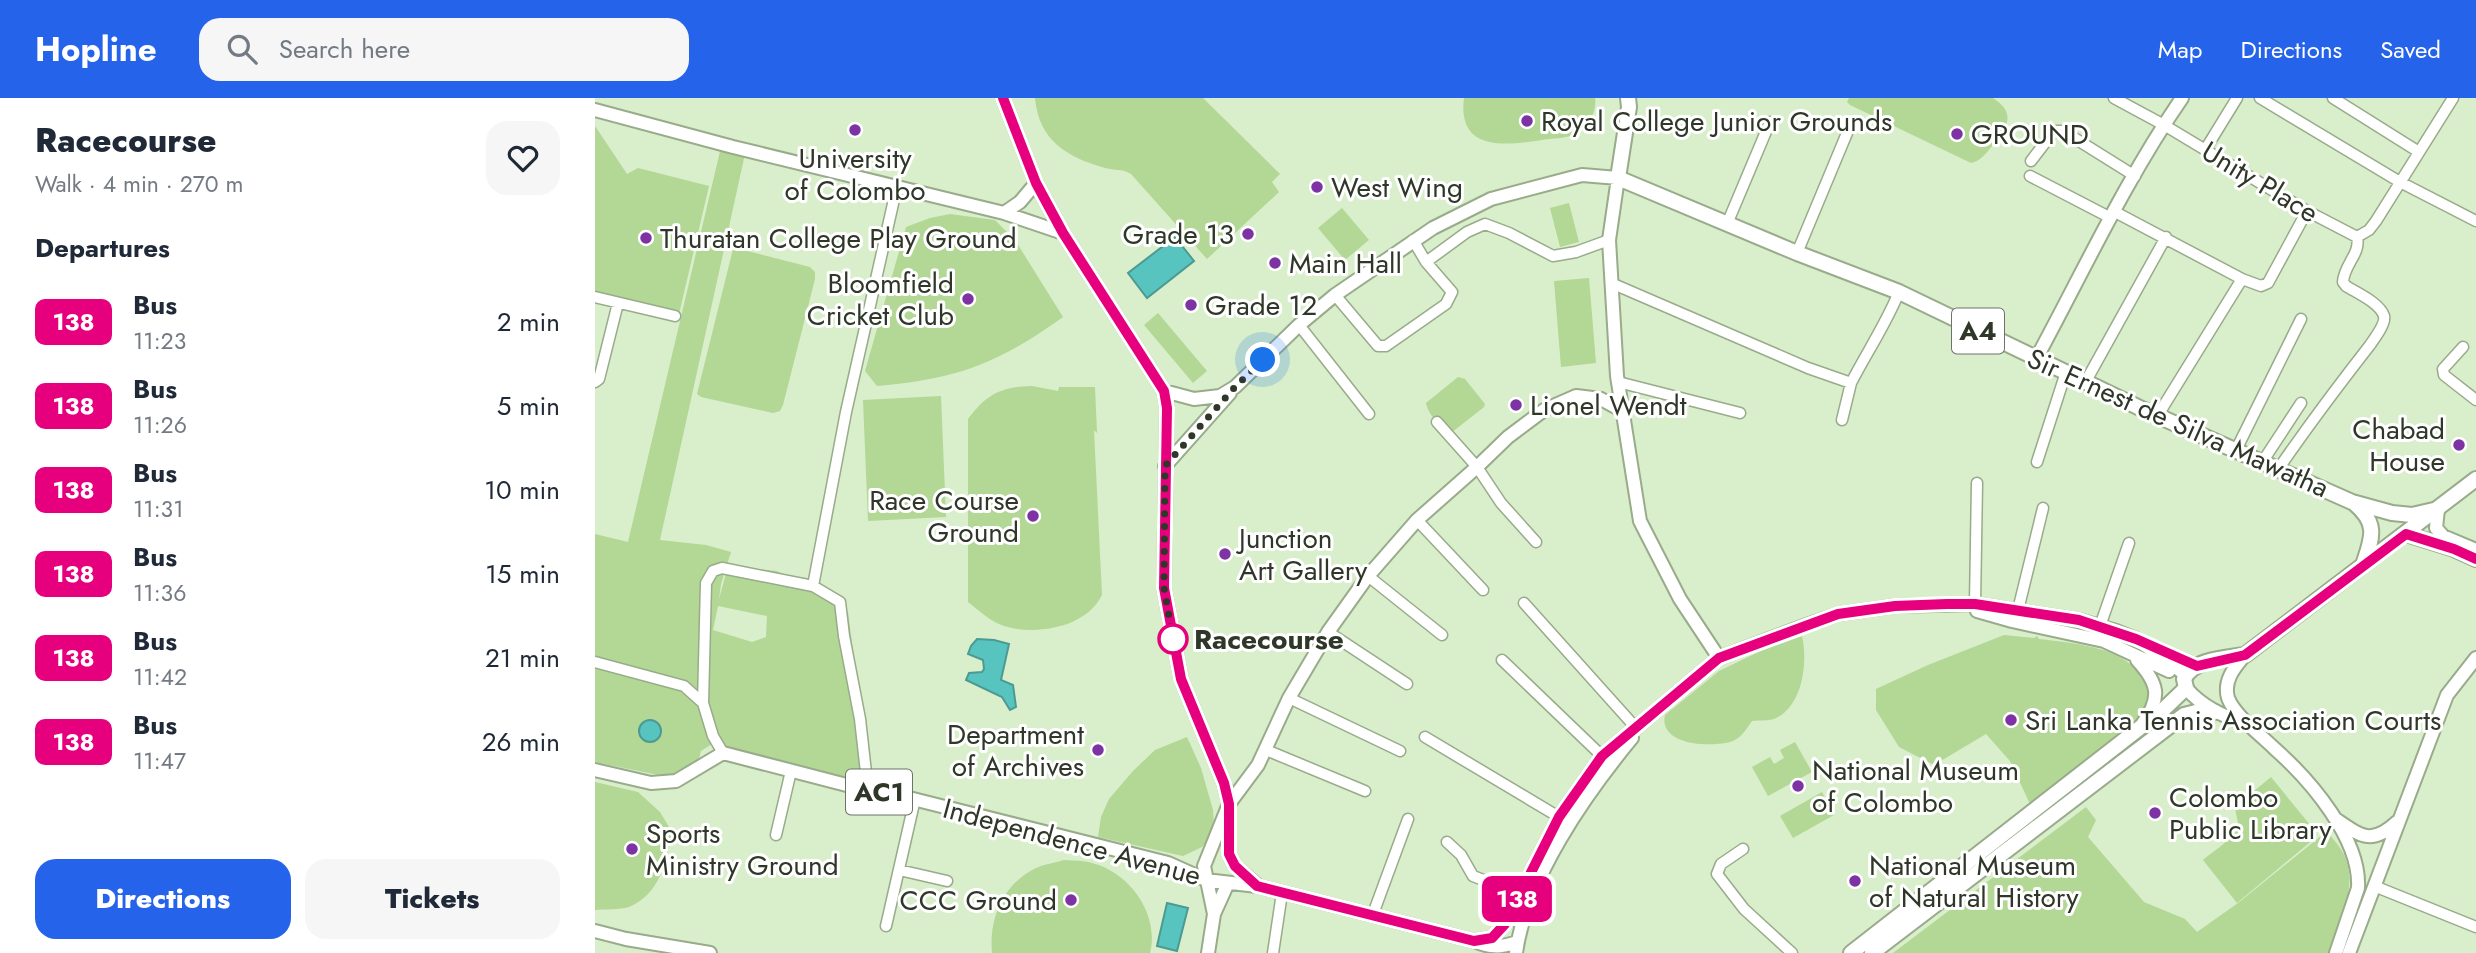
<!DOCTYPE html>
<meta charset="utf-8">
<style>
:root{--surface:#fff;--page:#f6f6f7;--text:#1f2937;--muted:#747a83;--accent:#2563eb}
body{margin:0;font-family:Jost,sans-serif;background:var(--page);color:var(--text);height:100vh;display:flex;flex-direction:column;font-size:26px;white-space:nowrap}
*{box-sizing:border-box;margin:0}
p{font-size:23px;color:var(--muted)}
.icon{flex:none;width:38px;height:38px;fill:none;stroke:currentColor;stroke-width:2;stroke-linecap:round;stroke-linejoin:round}
.map{position:relative;flex:1;overflow:hidden}
.sheet{display:flex;flex-direction:column;background:var(--surface);width:595px}
.sheet>*{flex:none}
.badge{padding:0 14px;border-radius:10px;font-size:24px;line-height:46px}
.you{position:absolute;width:35px;height:35px;margin:-18px;border:5px solid #fff;border-radius:50%;background:#1a73e8;box-shadow:0 0 0 10px #1a73e833}
.map>.badge{position:absolute;translate:-50% -50%;box-shadow:0 0 0 4px #fff}
h2{padding:0 35px;font-size:26px;line-height:63px}
.round{display:grid;place-items:center;flex:none;width:74px;height:74px;border-radius:21px;background:var(--page)}
.headline{display:flex;align-items:center;justify-content:space-between;height:119px;padding:0 35px}
h1{font-size:33px;font-weight:800;line-height:52px}
.button{display:flex;gap:14px;margin-top:auto;padding:14px 35px}
.button a{flex:1;height:80px;border-radius:21px;background:var(--accent);color:#fff;font-size:28px;font-weight:800;line-height:80px;text-align:center}
.button a+a{background:var(--page);color:var(--text)}
ul{padding:0;list-style:none}
li{display:flex;align-items:center;gap:21px;height:84px;padding:0 35px}
li div{flex:1}
li b{display:block;font-size:26px}
li em{font-style:normal}
li .badge{min-width:77px;font-weight:700;text-align:center}
header{display:flex;align-items:center;gap:42px;box-sizing:border-box;height:98px;padding:0 35px;background:var(--accent);color:#fff}
header strong{font-size:33px}
nav{display:flex;gap:38px;margin-inline-start:auto;font-size:24px}
.search{width:490px;height:63px;background:var(--page);display:flex;align-items:center;gap:18px;box-sizing:border-box;padding:0 24px;border-radius:21px;color:var(--muted);font-size:26px}
main{display:flex;flex:1;min-height:0}
.map>svg:first-child{display:block}
.green{fill:#b3d795;fill-rule:evenodd}
.water{fill:#58c4bf;stroke:#4c9a92;stroke-width:2}
.lines{fill:none;stroke-linecap:round;stroke-linejoin:round}
.minor-casing{stroke:#98ab8a;stroke-width:13}
.major-casing{stroke:#98ab8a;stroke-width:16}
.highway-casing{stroke:#98ab8a;stroke-width:18}
.minor{stroke:#fff;stroke-width:10}
.major{stroke:#fff;stroke-width:12}
.highway{stroke:#fff;stroke-width:14}
.line-casing{stroke:#fff;stroke-width:16}
.line{stroke:#e6007e;stroke-width:10}
.walk{stroke:#2f3729;stroke-width:7;stroke-dasharray:0 12.6}
.poi-dot{fill:#7e33a5;stroke:#fff;stroke-width:2.5}
.stop-dot{fill:#fff;stroke:#e6007e;stroke-width:3.5}
.labels{text-anchor:middle;dominant-baseline:central;stroke-width:6;stroke-linejoin:round;paint-order:stroke}
.shield{fill:#fff;stroke:#6d7369;stroke-width:2}
.shield-label{font-size:26px;font-weight:bold;fill:#2f3729}
.poi-label{font-size:28px;fill:#2f3729;stroke:#fff;text-anchor:start}
.street-label{font-size:28px;fill:#2f3729;stroke:#fff}
.stop-label{font-size:28px;font-weight:bold;fill:#2f3729;stroke:#fff;text-anchor:start}
</style>
<header>
<strong>Hopline</strong>
<div class="search"><svg class="icon" aria-label="search" viewBox="0 0 24 24"><circle cx="10" cy="10" r="6"/><path d="M15 15l6 6"/></svg>Search here</div>
<nav><a>Map</a><a>Directions</a><a>Saved</a></nav>
</header>
<main>
<section class="sheet">
<div class="headline"><div><h1>Racecourse</h1><p>Walk · 4 min · 270 m</p></div><a class="round"><svg class="icon" aria-label="heart" viewBox="0 0 24 24"><path d="M12 20l-8-8c-3-5 5-10 8-4 3-6 11-1 8 4z"/></svg></a></div>
<h2>Departures</h2>
<ul>
<li><span class="badge" style="background:#e6007e;color:#fff">138</span><div><b>Bus</b><p>11:23</p></div><em>2 min</em></li>
<li><span class="badge" style="background:#e6007e;color:#fff">138</span><div><b>Bus</b><p>11:26</p></div><em>5 min</em></li>
<li><span class="badge" style="background:#e6007e;color:#fff">138</span><div><b>Bus</b><p>11:31</p></div><em>10 min</em></li>
<li><span class="badge" style="background:#e6007e;color:#fff">138</span><div><b>Bus</b><p>11:36</p></div><em>15 min</em></li>
<li><span class="badge" style="background:#e6007e;color:#fff">138</span><div><b>Bus</b><p>11:42</p></div><em>21 min</em></li>
<li><span class="badge" style="background:#e6007e;color:#fff">138</span><div><b>Bus</b><p>11:47</p></div><em>26 min</em></li>
</ul>
<div class="button"><a>Directions</a><a>Tickets</a></div>
</section>
<div class="map">
<svg width="1881" height="855" viewBox="0 0 1881 855">
<rect width="100%" height="100%" fill="#d9eeca"/>
<path class="green" d="M 440,0 L 608,0 L 685,76 L 677,84 L 684,94 L 612,161 L 536,76 C 527,70 520,73 510,70 C 472,59 444,43 440,0 Z
M 869,0 L 1000,0 C 1002,15 993,29 980,36 C 971,41 957,40 947,42 C 912,47 862,55 869,0 Z
M 1254,0 L 1398,0 C 1422,15 1412,30 1398,47 C 1391,55 1386,63 1376,65 L 1255,7 L 1252,4 Z
M 0,28 L 32,76 L 43,70 L 114,88 L 84,216 L 0,193 Z
M 126,49 L 150,56 L 65,442 L 111,447 L 136,454 L 126,486 L 124,501 L 133,468 L 182,473 L 253,514 L 264,599 L 270,684 L 117,646 L 106,653 L 103,665 L 78,680 L 0,664 L 0,436 L 33,444 ZM 123,508 L 172,518 L 171,539 L 157,544 L 118,532 Z
M 974,105 L 984,144 L 965,149 L 955,110 Z
M 747,110 L 774,142 L 750,162 L 723,130 Z
M 355,116 L 400,122 L 420,142 L 468,219 C 402,266 363,281 282,288 L 270,273 L 311,129 L 335,120 Z
M 141,150 L 215,169 L 220,174 L 220,181 L 188,307 L 185,313 L 178,315 L 106,299 L 102,296 L 138,151 Z
M 994,180 L 1001,265 L 966,269 L 959,183 Z
M 563,215 L 612,273 L 598,285 L 549,227 Z
M 863,279 L 870,281 L 890,306 L 889,309 L 856,335 C 845,330 833,316 831,305 Z
M 437,288 L 463,293 L 464,289 L 500,289 L 502,335 L 499,332 L 507,497 C 491,531 435,539 404,526 C 393,521 382,511 373,504 L 373,321 C 392,296 405,289 437,288 Z
M 346,298 L 351,419 L 273,423 L 268,302 Z
M 1409,537 L 1439,540 L 1442,538 L 1444,541 C 1471,544 1514,548 1535,566 C 1543,573 1549,585 1555,593 L 1553,614 L 1536,631 L 1457,693 L 1435,706 L 1415,663 L 1391,636 L 1339,667 L 1304,649 L 1281,612 L 1281,591 L 1333,567 Z
M 1207,538 C 1213,564 1208,609 1179,621 C 1172,623 1165,622 1157,623 C 1152,630 1147,639 1138,643 C 1118,650 1063,648 1070,617 L 1124,573 L 1172,550 Z
M 1572,616 L 1574,620 L 1442,723 L 1440,720 Z
M 592,639 L 606,670 L 618,712 L 619,729 L 615,740 L 607,749 L 588,758 L 503,739 L 506,719 L 514,701 L 538,673 L 560,652 Z
M 1200,644 L 1217,674 L 1173,698 L 1157,669 L 1175,659 L 1179,666 L 1189,660 L 1185,652 Z
M 1676,679 L 1720,733 L 1719,741 L 1642,805 L 1608,762 C 1616,755 1639,740 1642,731 C 1645,722 1639,716 1641,708 Z
M 0,684 L 43,694 L 65,714 L 77,734 C 72,763 65,796 34,809 C 24,812 10,811 0,812 Z
M 1227,694 L 1239,717 L 1198,740 L 1185,718 Z
M 1491,709 L 1501,722 L 1493,739 L 1549,804 L 1590,821 L 1602,834 L 1643,805 L 1732,733 C 1737,740 1744,747 1748,755 C 1765,787 1744,825 1733,855 L 1298,855 Z
M 469,762 C 478,763 488,762 497,765 C 534,774 565,816 555,855 L 397,855 C 394,820 408,786 441,770 C 449,766 460,765 469,762 Z"/>
<path class="water" d="M 580,139 L 599,163 L 552,200 L 533,175 Z
M 382,541 L 399,542 L 414,546 L 406,582 L 418,587 L 421,609 L 415,612 L 407,599 L 371,582 L 374,575 L 387,574 L 389,571 L 388,562 L 373,556 L 376,548 Z
M44 633a11 11 0 1 1 22 0a11 11 0 1 1-22 0Z
M 572,805 L 593,810 L 582,853 L 562,848 Z"/>
<g class="lines">
<defs>
<path id="minor" d="M 1519,0 L 1569,27 L 1712,113 L 1762,139
M 1665,0 L 1805,84 L 1881,123
M 1738,0 L 1824,54
M 1610,52 L 1642,0
M 1436,63 L 1459,33 L 1468,33 L 1540,78
M 1435,78 L 1516,120
M 1520,114 L 1647,181 L 1666,188 L 1673,185 L 1712,113
M 1132,126 L 1175,24
M 1762,139 L 1774,132 L 1781,123 L 1858,0
M 1202,155 L 1252,35
M 831,164 L 872,134 L 890,126 L 914,135 L 958,158 L 981,154 L 1014,142
M 1016,185 L 1213,270 L 1256,285 C 1272,254 1291,226 1304,194
M 740,197 L 783,248 L 791,248 L 851,206 L 857,194 L 831,164 L 818,142
M 0,199 L 80,218
M 704,227 L 774,316
M 1868,249 L 1848,271 L 1849,277 L 1881,302
M 1491,283 L 1571,139
M 0,284 L 4,281 L 23,205
M 1023,284 L 1145,315
M 1563,317 L 1647,181
M 1247,322 L 1256,285
M 842,324 L 882,369 L 906,405 L 941,444
M 1641,352 L 1706,221
M 1668,363 L 1706,305
M 1442,364 L 1471,274
M 1684,370 C 1713,328 1743,288 1775,247 C 1779,241 1791,226 1789,218 C 1785,205 1762,195 1751,188 L 1748,184 C 1749,166 1766,156 1762,139
M 822,422 L 888,492
M 773,478 L 847,537
M 929,505 L 1042,631
M 1380,506 L 1382,385
M 1423,512 L 1448,410
M 1505,528 L 1534,445
M 733,534 L 812,586
M 907,562 L 1007,658
M 0,564 L 89,588 L 108,605 L 118,638 L 128,655
M 694,600 L 805,653
M 108,605 L 111,485 L 118,473 L 127,470 L 218,488
M 830,639 L 964,719
M 671,652 L 770,693
M 273,692 L 265,621 L 249,538 L 245,504 L 218,488 L 251,314 L 302,88
M 181,737 L 196,673
M 852,744 L 866,757 L 878,778 L 924,796
M 1148,751 L 1126,766 L 1122,776 L 1149,811 L 1197,855
M 304,772 L 352,783
M 1779,788 L 1881,829
M 778,816 L 813,721
M 291,828 L 320,701
M 678,855 L 687,795"/>
<path id="major" d="M 408,0 L 441,85 L 468,135 L 569,293 L 572,310 L 569,490 L 586,581 L 629,685 L 634,706 L 634,756 L 640,768 L 662,787
M 0,12 L 138,49 L 409,115 L 468,135
M 409,115 L 425,104 L 441,85
M 1441,261 C 1488,174 1531,81 1587,0
M 569,293 L 599,301 L 625,298 L 640,289 L 704,227 L 740,197 L 838,130 L 896,101 L 987,77 L 1023,80 L 1014,142 L 1022,278 L 1045,423 L 1085,501 L 1124,560
M 570,368 L 635,295
M 1843,411 L 1841,430 L 1848,438 L 1881,452
M 1382,513 L 1417,523 L 1509,543 L 1574,573
M 1561,550 L 1602,568
M 1650,557 C 1640,569 1628,582 1633,600 C 1639,617 1667,638 1680,651 C 1715,682 1766,741 1763,790 L 1741,855
M 1542,562 C 1563,585 1567,599 1548,625
M 1591,590 C 1608,610 1629,618 1652,627
M 0,672 L 56,685 L 81,683 L 128,655 L 267,691 L 310,699 L 573,765 L 611,782 L 662,788 L 879,843 C 895,850 905,850 922,844
M 1742,722 C 1767,739 1777,747 1802,724
M 619,816 L 609,768 L 634,706 L 663,667 L 694,600 L 733,534 L 773,478 L 822,422 L 882,369 L 913,339 L 949,312 L 981,298 L 1006,301 L 1026,312
M 0,833 L 31,841 L 115,855
M 879,843 L 897,840 L 910,826 L 964,719 L 1007,658 L 1124,560 L 1209,528 L 1243,516 L 1300,508 L 1380,506 L 1484,522 L 1521,533 L 1541,541 L 1591,577
M 613,855 L 619,816 L 633,785
M 921,855 C 931,781 990,697 1037,640
M 1754,855 L 1852,597 L 1881,560"/>
<path id="highway" d="M 1033,0 L 1034,9 L 1023,80 L 1202,155 L 1304,194 L 1547,311 L 1757,404 L 1797,415 L 1817,417 L 1843,411
M 1759,405 C 1784,426 1777,440 1768,467
M 1811,436 L 1859,451 L 1881,461
M 1256,855 L 1569,611 L 1591,590 L 1589,581 C 1598,561 1631,560 1650,557 L 1881,381
M 1277,855 L 1589,617 L 1601,614 L 1620,614"/>
</defs>
<use href="#minor" class="minor-casing"/>
<use href="#major" class="major-casing"/>
<use href="#highway" class="highway-casing"/>
<use href="#minor" class="minor"/>
<use href="#major" class="major"/>
<use href="#highway" class="highway"/>
</g>
<g class="lines">
<defs>
<path id="line" d="M 408,0 L 441,85 L 468,135 L 569,293 L 572,310 L 569,490 L 586,581 L 629,685 L 634,706 L 634,756 L 640,768 L 662,788 L 879,843 L 897,840 L 910,826 L 964,719 L 1007,658 L 1124,560 L 1243,516 L 1300,508 L 1352,506 L 1380,506 L 1484,522 L 1541,541 L 1602,568 L 1650,557 L 1811,436 L 1859,451 L 1881,461"/>
</defs>
<use href="#line" class="line-casing"/>
<use href="#line" class="line"/>
<path class="walk" d="M 578,541 L 569,490 L 570,368 L 640,289 L 668,262"/>
</g>
<g class="poi-dot">
<circle cx="932" cy="23" r="7"/>
<circle cx="260" cy="32" r="7"/>
<circle cx="1362" cy="36" r="7"/>
<circle cx="722" cy="89" r="7"/>
<circle cx="653" cy="136" r="7"/>
<circle cx="51" cy="140" r="7"/>
<circle cx="680" cy="165" r="7"/>
<circle cx="373" cy="201" r="7"/>
<circle cx="596" cy="207" r="7"/>
<circle cx="921" cy="307" r="7"/>
<circle cx="1864" cy="347" r="7"/>
<circle cx="438" cy="418" r="7"/>
<circle cx="630" cy="456" r="7"/>
<circle cx="1416" cy="622" r="7"/>
<circle cx="503" cy="652" r="7"/>
<circle cx="1203" cy="688" r="7"/>
<circle cx="1560" cy="715" r="7"/>
<circle cx="37" cy="751" r="7"/>
<circle cx="1260" cy="783" r="7"/>
<circle cx="476" cy="802" r="7"/>
</g>
<circle class="stop-dot" cx="578" cy="541" r="14"/>
<g class="labels">
<g class="shield">
<rect x="1357" y="210.5" width="52" height="45" rx="5"/>
<rect x="251" y="671.5" width="66" height="45" rx="5"/>
</g>
<g class="shield-label">
<text x="1383" y="233">A4</text>
<text x="284" y="694">AC1</text>
</g>
<g class="poi-label">
<text x="946" y="23">Royal College Junior Grounds</text>
<text x="1376" y="36">GROUND</text>
<text x="260" y="60" text-anchor="middle">University<tspan x="260" dy="32">of Colombo</tspan></text>
<text x="736" y="89">West Wing</text>
<text x="639" y="136" text-anchor="end">Grade 13</text>
<text x="65" y="140">Thuratan College Play Ground</text>
<text x="694" y="165">Main Hall</text>
<text x="359" y="185" text-anchor="end">Bloomfield<tspan x="359" dy="32">Cricket Club</tspan></text>
<text x="610" y="207">Grade 12</text>
<text x="935" y="307">Lionel Wendt</text>
<text x="1850" y="331" text-anchor="end">Chabad<tspan x="1850" dy="32">House</tspan></text>
<text x="424" y="402" text-anchor="end">Race Course<tspan x="424" dy="32">Ground</tspan></text>
<text x="644" y="440">Junction<tspan x="644" dy="32">Art Gallery</tspan></text>
<text x="1430" y="622">Sri Lanka Tennis Association Courts</text>
<text x="489" y="636" text-anchor="end">Department<tspan x="489" dy="32">of Archives</tspan></text>
<text x="1217" y="672">National Museum<tspan x="1217" dy="32">of Colombo</tspan></text>
<text x="1574" y="699">Colombo<tspan x="1574" dy="32">Public Library</tspan></text>
<text x="51" y="735">Sports<tspan x="51" dy="32">Ministry Ground</tspan></text>
<text x="1274" y="767">National Museum<tspan x="1274" dy="32">of Natural History</tspan></text>
<text x="462" y="802" text-anchor="end">CCC Ground</text>
</g>
<g class="street-label">
<text transform="translate(1665 84) rotate(31)">Unity Place</text>
<text transform="translate(1583 325) rotate(24)">Sir Ernest de Silva Mawatha</text>
<text transform="translate(477 744) rotate(15)">Independence Avenue</text>
</g>
<g class="stop-label">
<text x="599" y="541">Racecourse</text>
</g>
</g>
</svg>
<div class="you" style="left:668px;top:262px"></div>
<b class="badge" style="left:922px;top:801px;background:#e6007e;color:#fff">138</b>
</div>
</main>
